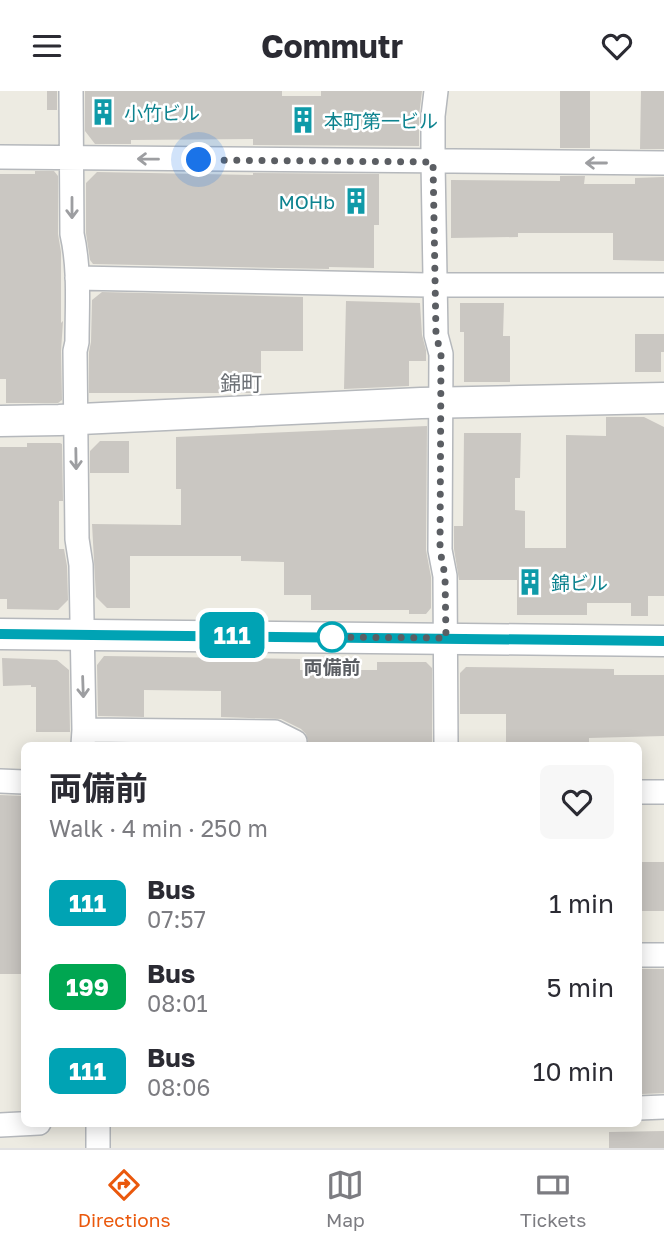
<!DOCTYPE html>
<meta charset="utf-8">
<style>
:root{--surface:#fff;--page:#f7f7f7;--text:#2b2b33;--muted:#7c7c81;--line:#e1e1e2;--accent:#ea580c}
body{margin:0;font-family:"Golos Text","Noto Sans JP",sans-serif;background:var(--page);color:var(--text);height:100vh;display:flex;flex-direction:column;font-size:26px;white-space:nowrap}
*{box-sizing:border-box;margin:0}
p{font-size:23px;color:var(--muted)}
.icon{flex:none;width:38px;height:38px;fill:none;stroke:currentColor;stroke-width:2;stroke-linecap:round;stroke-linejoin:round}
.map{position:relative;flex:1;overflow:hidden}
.panel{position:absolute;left:21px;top:651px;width:621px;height:385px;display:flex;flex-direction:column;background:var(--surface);border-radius:10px;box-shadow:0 4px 18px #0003}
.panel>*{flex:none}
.badge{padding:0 14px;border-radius:10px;font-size:24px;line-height:46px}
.you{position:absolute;width:35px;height:35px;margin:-18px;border:5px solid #fff;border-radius:50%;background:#1a73e8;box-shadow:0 0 0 10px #1a73e833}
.map>.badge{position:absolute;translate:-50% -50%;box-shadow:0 0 0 4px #fff}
.round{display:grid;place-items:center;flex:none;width:74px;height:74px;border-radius:10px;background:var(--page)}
.head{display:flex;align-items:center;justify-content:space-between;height:119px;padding:0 28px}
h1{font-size:33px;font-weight:700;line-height:52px}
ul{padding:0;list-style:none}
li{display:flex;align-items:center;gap:21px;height:84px;padding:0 28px}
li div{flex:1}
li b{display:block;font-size:26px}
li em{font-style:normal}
li .badge{min-width:77px;font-weight:700;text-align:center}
header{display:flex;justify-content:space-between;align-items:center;height:91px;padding:0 28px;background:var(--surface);font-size:32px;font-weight:700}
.tab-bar{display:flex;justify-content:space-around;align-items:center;height:98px;border-top:2px solid var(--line);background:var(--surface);font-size:19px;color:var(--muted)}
.tab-bar a{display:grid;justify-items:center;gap:4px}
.tab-bar .current{color:var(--accent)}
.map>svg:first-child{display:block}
.building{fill:#cac7c2}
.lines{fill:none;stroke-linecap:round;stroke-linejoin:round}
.minor-casing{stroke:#b5b8bc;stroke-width:26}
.tertiary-casing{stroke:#b5b8bc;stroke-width:33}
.minor{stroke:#fff;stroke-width:23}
.tertiary{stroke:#fff;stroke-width:30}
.oneway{stroke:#9d9ea1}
.line-casing{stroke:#fff;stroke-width:16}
.line{stroke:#00a3b4;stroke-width:10}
.walk{stroke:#5b5e63;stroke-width:7;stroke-dasharray:0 12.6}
.stop-dot{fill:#fff;stroke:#00a3b4;stroke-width:3.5}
.labels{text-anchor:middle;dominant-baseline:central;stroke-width:5;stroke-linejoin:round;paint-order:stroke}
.culture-label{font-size:19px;fill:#0d838f;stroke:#fff;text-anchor:start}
.stop-label{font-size:19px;font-weight:bold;fill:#5b5e63;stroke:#fff}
.neighbourhood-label{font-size:21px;fill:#6c7075;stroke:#fff}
</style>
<header><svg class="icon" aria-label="menu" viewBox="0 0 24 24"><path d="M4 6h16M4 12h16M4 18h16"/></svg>Commutr<svg class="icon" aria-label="heart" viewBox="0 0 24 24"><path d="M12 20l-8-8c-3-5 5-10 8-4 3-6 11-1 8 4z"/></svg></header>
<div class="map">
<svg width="664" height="1057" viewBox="0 0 664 1057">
<rect width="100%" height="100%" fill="#edebe2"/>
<path class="building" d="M 47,0 L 57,0 L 57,19 L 47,19 Z
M 85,0 L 282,0 L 282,5 L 321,5 L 321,0 L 422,0 L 419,25 L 419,55 L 253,54 L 253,48 L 131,49 L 131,53 L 95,53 L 85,40 Z
M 560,0 L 590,0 L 590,57 L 560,57 Z
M 641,0 L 664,0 L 664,58 L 640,58 Z
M 35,80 L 54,80 L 58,85 L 58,143 L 61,161 L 61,232 L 63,230 L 61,260 L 62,309 L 58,312 L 6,312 L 6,288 L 0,288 L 0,83 L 35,83 Z
M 97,81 L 253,84 L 253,82 L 379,83 L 379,134 L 374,134 L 374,177 L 329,176 L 329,178 L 93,173 L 90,169 L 86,142 L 86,92 Z
M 560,85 L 585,85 L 584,93 L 635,93 L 635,87 L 664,86 L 664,170 L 613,169 L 613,142 L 518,142 L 518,146 L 451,147 L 451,89 L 560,90 Z
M 102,201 L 303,206 L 303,260 L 261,260 L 261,302 L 89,302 L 89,261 L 91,251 L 92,209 Z
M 346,210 L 420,212 L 422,244 L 426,259 L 426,270 L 409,270 L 409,295 L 344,298 Z
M 460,212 L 504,212 L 503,245 L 510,245 L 510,291 L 464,291 L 464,241 L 460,241 Z
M 635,243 L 664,243 L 664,261 L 661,261 L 661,281 L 635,281 Z
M 606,326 L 644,326 L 664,336 L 664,505 L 648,505 L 648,525 L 631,525 L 631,512 L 587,512 L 587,524 L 517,524 L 517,489 L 459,489 L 454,458 L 454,435 L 463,435 L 464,342 L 521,342 L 520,387 L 515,387 L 515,419 L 525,420 L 525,457 L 566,457 L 566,344 L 606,345 Z
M 427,335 L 426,459 L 431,486 L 431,517 L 426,523 L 409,523 L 409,519 L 311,519 L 311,504 L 284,504 L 284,471 L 241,470 L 241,465 L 130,465 L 130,517 L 107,517 L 96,506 L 92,433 L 181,434 L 181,398 L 176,398 L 176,346 Z
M 100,350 L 129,350 L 129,382 L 90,382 L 90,360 Z
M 27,352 L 60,352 L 62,353 L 63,410 L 59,410 L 59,458 L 64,458 L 67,475 L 68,509 L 58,519 L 7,518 L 7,508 L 0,508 L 0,356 L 27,356 Z
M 104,565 L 300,568 L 300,579 L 377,579 L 377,571 L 426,571 L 432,577 L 432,654 L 366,654 L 366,653 L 309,654 L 306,643 L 301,638 L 281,628 L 221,626 L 221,600 L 217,600 L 144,599 L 144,626 L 98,625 L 97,574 Z
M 2,567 L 57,569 L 69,579 L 70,641 L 36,641 L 36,596 L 31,596 L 31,594 L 3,595 Z
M 466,576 L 614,578 L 614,584 L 664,584 L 664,645 L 589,647 L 589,654 L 506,652 L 506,623 L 460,623 L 460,582 Z
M 0,704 L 24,705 L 24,883 L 0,883 Z
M 639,771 L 664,771 L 664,820 L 639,820 Z
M 639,878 L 664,878 L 664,1002 L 642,1003 L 642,997 L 639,997 Z
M 664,1040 L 664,1057 L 609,1057 L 609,1041 Z"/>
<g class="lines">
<defs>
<path id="minor" d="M 71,0 L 72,143 C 80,178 77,216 77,251 L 75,260 L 77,448 L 81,474 L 84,639 L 83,654
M 436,0 L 433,25 L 433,71 L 436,244 L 441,263 L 440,459 L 445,485 L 446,654
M 0,66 L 664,72
M 77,187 L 427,194 L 664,194
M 84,639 L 275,641 L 295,651 L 295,654
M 0,690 L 24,691
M 639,701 L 664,701
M 639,864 L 664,864
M 639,1017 L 664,1016
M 98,1032 L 98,1057
M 0,1034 L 39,1032"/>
<path id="tertiary" d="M 0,330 L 59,329 L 421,312 L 664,307
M 0,543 L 664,550"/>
</defs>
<use href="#minor" class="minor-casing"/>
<use href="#tertiary" class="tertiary-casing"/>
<use href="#minor" class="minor"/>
<use href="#tertiary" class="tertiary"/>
</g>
<defs><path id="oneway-shaft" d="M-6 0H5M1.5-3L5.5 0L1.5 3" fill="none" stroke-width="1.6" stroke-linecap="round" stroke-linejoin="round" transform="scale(1.75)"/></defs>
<g class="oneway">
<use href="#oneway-shaft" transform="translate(148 68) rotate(-179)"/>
<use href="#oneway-shaft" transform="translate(596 72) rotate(-180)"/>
<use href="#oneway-shaft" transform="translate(72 117) rotate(90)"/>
<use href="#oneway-shaft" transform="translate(76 368) rotate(89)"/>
<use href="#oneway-shaft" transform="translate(83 596) rotate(88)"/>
</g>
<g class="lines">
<defs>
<path id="line" d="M 0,543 L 664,550"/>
</defs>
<use href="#line" class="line-casing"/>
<use href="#line" class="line"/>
<path class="walk" d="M 199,69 L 433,71 L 436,244 L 441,263 L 440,459 L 445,485 L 446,547 L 332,546"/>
</g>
<defs>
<symbol id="building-bare" viewBox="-9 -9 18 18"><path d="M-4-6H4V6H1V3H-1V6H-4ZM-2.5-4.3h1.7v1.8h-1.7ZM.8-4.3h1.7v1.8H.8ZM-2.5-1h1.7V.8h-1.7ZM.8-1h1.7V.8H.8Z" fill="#0f9aa8" stroke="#fff" stroke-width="2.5" paint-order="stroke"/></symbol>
</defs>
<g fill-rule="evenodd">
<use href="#building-bare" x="84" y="2" width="38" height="38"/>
<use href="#building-bare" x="284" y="10" width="38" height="38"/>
<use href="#building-bare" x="337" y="91" width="38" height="38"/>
<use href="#building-bare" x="511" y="472" width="38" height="38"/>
</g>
<circle class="stop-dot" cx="332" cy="546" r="14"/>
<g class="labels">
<g class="culture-label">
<text x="124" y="21">小竹ビル</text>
<text x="324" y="29">本町第一ビル</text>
<text x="335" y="110" text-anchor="end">MOHb</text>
<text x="551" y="491">錦ビル</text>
</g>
<g class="stop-label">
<text x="332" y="575">両備前</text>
</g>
<g class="neighbourhood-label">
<text x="241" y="292">錦町</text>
</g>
</g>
</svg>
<div class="you" style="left:199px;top:69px"></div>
<b class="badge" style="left:232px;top:544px;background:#00a3b4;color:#fff">111</b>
<section class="panel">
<div class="head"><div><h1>両備前</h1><p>Walk · 4 min · 250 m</p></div><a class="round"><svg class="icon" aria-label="heart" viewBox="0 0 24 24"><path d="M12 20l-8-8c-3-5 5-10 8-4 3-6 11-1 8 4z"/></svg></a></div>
<ul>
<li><span class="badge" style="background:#00a3b4;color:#fff">111</span><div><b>Bus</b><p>07:57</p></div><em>1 min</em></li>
<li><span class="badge" style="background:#00a651;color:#fff">199</span><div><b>Bus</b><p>08:01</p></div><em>5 min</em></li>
<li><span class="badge" style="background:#00a3b4;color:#fff">111</span><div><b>Bus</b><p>08:06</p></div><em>10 min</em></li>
</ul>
</section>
</div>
<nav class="tab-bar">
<a class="current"><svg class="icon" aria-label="directions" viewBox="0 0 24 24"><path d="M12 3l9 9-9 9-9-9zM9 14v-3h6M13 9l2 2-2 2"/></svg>Directions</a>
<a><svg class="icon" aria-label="map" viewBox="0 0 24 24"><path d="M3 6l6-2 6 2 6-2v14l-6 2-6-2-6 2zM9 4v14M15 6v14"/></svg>Map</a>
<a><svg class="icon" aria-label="tickets" viewBox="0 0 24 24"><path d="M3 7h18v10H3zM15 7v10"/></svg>Tickets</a>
</nav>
